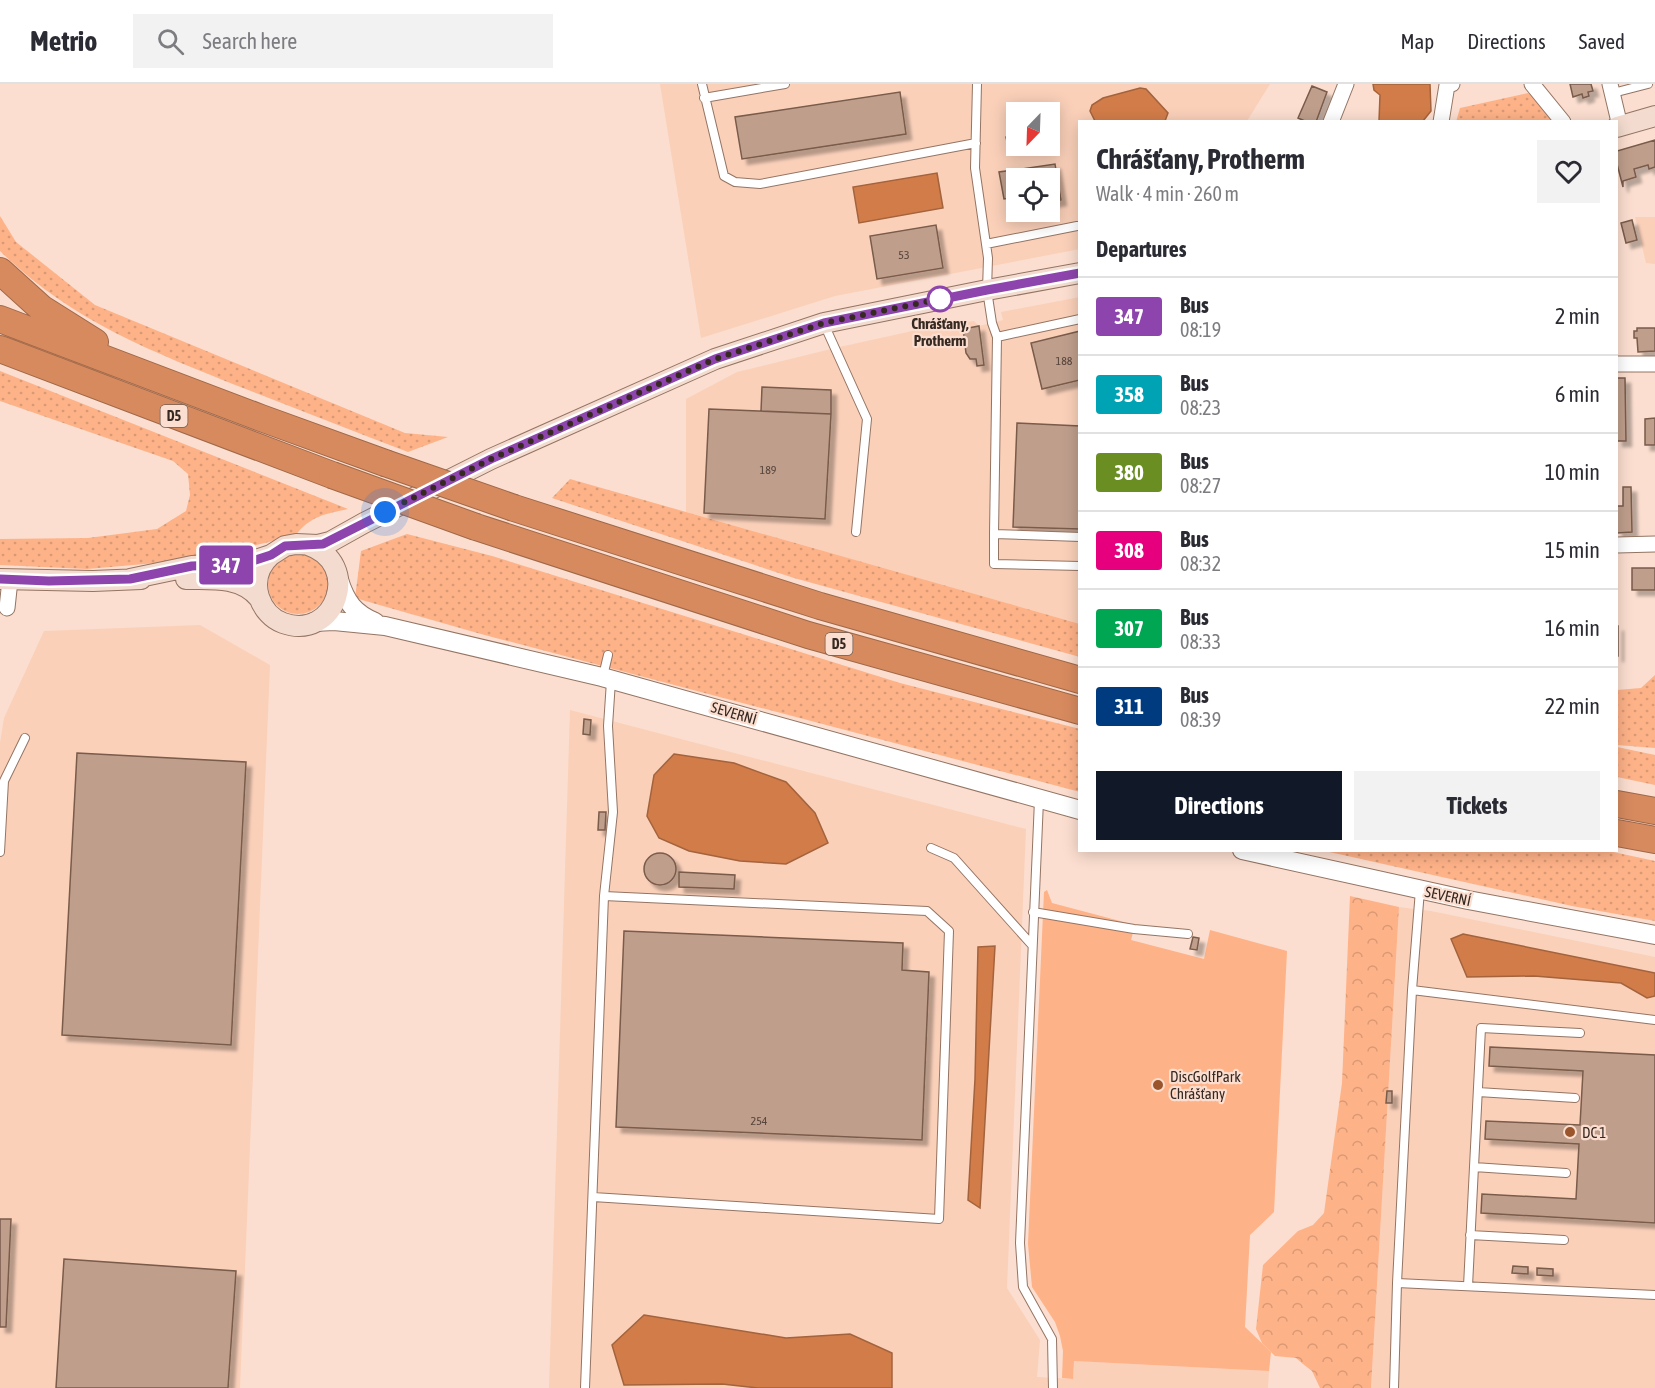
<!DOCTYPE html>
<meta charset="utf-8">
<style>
:root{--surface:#fff;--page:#f2f2f3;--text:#2b2b33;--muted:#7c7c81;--line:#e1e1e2;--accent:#111827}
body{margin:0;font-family:"Asap Condensed",sans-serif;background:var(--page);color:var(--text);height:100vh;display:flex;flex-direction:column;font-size:22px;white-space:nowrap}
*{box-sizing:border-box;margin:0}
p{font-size:20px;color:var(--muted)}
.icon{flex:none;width:33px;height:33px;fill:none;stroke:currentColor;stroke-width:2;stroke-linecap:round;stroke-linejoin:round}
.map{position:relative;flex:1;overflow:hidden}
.sheet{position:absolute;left:1078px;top:36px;width:540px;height:732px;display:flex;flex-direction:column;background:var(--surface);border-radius:0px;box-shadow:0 3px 15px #0003}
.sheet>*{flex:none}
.badge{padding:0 12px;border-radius:4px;font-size:21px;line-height:39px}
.needle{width:39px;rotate:203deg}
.buttons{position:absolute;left:1006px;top:18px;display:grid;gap:12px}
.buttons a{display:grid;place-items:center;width:54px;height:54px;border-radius:0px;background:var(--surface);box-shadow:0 3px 15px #0003;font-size:30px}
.you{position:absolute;width:30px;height:30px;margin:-15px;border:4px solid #fff;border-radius:50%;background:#1a73e8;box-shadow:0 0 0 9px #1a73e833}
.map>.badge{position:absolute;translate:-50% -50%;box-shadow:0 0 0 3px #fff}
h2{padding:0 18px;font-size:22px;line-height:54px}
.round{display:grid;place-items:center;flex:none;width:63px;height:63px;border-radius:0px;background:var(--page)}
.head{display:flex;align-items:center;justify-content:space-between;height:102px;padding:0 18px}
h1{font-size:28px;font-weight:700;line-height:45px}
.primary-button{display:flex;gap:12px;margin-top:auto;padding:12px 18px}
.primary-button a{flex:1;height:69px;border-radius:0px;background:var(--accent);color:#fff;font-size:24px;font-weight:700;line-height:69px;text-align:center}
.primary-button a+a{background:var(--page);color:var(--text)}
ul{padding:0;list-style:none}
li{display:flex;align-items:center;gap:18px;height:78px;padding:0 18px;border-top:2px solid var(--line)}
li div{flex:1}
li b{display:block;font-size:22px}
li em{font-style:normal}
li .badge{min-width:66px;font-weight:700;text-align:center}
header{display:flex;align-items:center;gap:36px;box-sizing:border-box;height:84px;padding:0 30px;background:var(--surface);border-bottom:2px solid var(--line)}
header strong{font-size:28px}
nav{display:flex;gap:33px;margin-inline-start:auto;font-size:21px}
.search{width:420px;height:54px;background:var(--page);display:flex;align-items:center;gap:15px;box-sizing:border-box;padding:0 21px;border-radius:0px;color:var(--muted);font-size:22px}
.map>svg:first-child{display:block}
.built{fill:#fad0b9;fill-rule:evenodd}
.grass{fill:url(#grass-dots)}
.forest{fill:url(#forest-crowns)}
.pitch{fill:#feb288}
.water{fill:#d27c49;stroke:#a3633d;stroke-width:1.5}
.building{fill:#bf9e8c;stroke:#7a5b4b;stroke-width:1.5;filter:url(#shadow)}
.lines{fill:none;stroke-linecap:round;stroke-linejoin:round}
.service-casing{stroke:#947463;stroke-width:10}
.minor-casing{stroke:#947463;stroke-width:17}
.tertiary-casing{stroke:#947463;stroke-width:20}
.secondary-casing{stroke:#947463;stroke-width:22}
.motorway-casing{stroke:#9f6849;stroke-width:28}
.service{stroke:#fff;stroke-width:8}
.minor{stroke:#fff;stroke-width:15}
.tertiary{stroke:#fff;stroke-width:18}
.secondary{stroke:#f3dccf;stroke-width:20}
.motorway{stroke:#d78a5e;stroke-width:26}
.motorway-bridge-casing{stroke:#9f6849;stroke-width:28;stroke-linecap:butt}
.motorway-bridge{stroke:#d78a5e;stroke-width:26}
.line-casing{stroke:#fff;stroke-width:14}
.line{stroke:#8e44ad;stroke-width:9}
.walk{stroke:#362922;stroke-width:6;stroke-dasharray:0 10.8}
.stop-dot{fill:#fff;stroke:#8e44ad;stroke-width:3}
.poi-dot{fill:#9b552b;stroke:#fbdecf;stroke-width:2}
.labels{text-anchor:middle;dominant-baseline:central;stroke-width:4.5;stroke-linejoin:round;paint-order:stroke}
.number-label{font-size:12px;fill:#58463c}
.shield{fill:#fbdecf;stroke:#715f56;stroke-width:1.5}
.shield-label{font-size:14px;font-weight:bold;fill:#362922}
.stop-label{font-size:15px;font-weight:bold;fill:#362922;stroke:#fbdecf}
.street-label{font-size:15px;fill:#362922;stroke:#fbdecf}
.poi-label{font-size:15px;fill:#362922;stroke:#fbdecf;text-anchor:start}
</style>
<header>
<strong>Metrio</strong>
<div class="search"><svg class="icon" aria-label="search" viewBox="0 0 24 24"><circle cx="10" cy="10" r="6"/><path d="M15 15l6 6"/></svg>Search here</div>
<nav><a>Map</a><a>Directions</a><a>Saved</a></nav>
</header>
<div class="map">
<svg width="1655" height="1304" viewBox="0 0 1655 1304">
<defs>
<pattern id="grass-dots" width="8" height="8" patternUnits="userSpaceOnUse" patternTransform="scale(1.5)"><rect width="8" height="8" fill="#feb288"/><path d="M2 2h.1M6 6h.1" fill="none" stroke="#da9975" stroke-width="1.8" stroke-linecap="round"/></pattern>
<pattern id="forest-crowns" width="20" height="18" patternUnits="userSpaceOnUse" patternTransform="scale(1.5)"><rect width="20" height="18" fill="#feb288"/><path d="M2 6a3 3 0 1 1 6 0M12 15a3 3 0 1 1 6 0" fill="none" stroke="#da9975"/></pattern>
<filter id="shadow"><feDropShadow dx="5.5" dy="5.5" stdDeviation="1.5" flood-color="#0004"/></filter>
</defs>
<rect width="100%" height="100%" fill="#fbdecf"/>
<path class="built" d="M 660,0 L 1270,0 L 1247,37 L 1080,38 L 1080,165 L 835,212 L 701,254 ZM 1017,28 L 1050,28 L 1050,62 L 1017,62 ZM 1017,94 L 1050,94 L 1050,128 L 1017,128 Z
M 1635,133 L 1655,133 L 1655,180 L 1646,179 Z
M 1080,213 L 1080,540 L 686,428 L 686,315 L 737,288 L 835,264 L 917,246 L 974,237 L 979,242 L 1003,236 L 1001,228 Z
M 200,541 L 270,581 L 240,1304 L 0,1304 L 0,659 L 4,634 L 44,547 Z
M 570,626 L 1026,745 L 1007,1204 L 1040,1256 L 1037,1293 L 1073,1295 L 1074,1277 L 1269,1287 L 1268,1304 L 549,1304 Z
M 1399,823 L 1431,827 L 1655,873 L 1655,1304 L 1371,1304 Z"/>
<path class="grass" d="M 1528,9 L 1544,17 L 1557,38 L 1456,38 L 1460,24 Z
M 0,132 L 16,158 L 95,221 L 405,349 L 448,353 L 408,368 C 353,347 298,325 243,304 C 153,268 71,237 0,167 Z
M 9,249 L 88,280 L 124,298 L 6,256 Z
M 0,287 L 348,425 C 325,430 310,432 295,452 L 191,476 L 87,485 L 0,481 L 0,455 L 88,454 L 157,445 L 186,427 L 190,411 L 188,390 L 173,377 L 0,317 Z
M 570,395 L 1080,540 L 1080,573 L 794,494 L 552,414 Z
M 407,450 L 492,472 L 900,599 L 1080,645 L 1080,708 L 481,550 L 355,514 L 361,467 Z
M268 500a30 30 0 1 1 60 0a30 30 0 1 1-60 0Z
M 1655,591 L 1655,664 L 1617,661 L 1617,606 L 1641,604 Z
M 1617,663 L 1655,671 L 1655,701 L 1617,693 Z
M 1604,766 L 1655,777 L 1655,837 L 1572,822 L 1325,767 Z"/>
<path class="forest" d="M 1350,812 L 1399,823 L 1371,1304 L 1320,1304 L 1312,1287 L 1303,1280 L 1296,1274 L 1275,1272 L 1262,1259 L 1256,1245 L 1263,1181 L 1298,1147 L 1313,1141 L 1324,1129 L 1342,999 Z"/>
<path class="pitch" d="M 1047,806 L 1052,819 L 1135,841 L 1131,856 L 1204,875 L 1210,846 L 1287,867 L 1274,1128 L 1250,1151 L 1245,1243 L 1271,1268 L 1269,1287 L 1074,1277 L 1073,1295 L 1062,1294 L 1063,1267 L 1060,1252 L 1055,1238 L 1032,1203 L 1028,1160 L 1044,808 Z"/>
<path class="water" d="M 1373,0 L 1430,0 L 1431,27 L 1423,37 L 1379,37 L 1380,11 L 1374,6 Z
M 1140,4 L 1146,5 L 1168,29 L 1165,37 L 1095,37 L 1090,27 L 1092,21 L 1103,14 Z
M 937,89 L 943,124 L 859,139 L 853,103 Z
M 674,670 L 734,679 L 786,698 L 815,729 L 828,759 L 786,780 L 740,777 L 689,767 L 659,754 L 647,732 L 654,691 Z
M 1463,850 L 1655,889 L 1655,912 L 1647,914 L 1621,899 L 1534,892 L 1467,893 L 1451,855 Z
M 995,862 L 980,1124 L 968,1116 L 975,995 L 978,863 Z
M 644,1231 L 786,1254 L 850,1250 L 892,1269 L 892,1304 L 758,1304 L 722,1300 L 624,1301 L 612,1261 Z"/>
<path class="building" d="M 1570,0 L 1591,0 L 1593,7 L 1588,8 L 1589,12 L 1583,14 L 1582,10 L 1573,13 Z
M 1312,2 L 1327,8 L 1316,38 L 1307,38 L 1298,34 Z
M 900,8 L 906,50 L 742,75 L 735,33 Z
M 1017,51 L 1017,61 L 1008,62 L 1006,53 Z
M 1655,56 L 1655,83 L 1649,85 L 1648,81 L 1634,85 L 1636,93 L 1623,97 L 1623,103 L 1617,80 L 1617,67 Z
M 1055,80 L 1061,116 L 1050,118 L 1050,94 L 1023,94 L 1021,85 Z
M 1020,85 L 1021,94 L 1017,94 L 1017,113 L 1004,115 L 999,88 Z
M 1632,136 L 1637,156 L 1626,159 L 1621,139 Z
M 936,141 L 943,184 L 877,195 L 870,152 Z
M 979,242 L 984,281 L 977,282 L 976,275 L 970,275 L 966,269 L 963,245 Z
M 1637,244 L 1655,244 L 1655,267 L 1638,268 L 1637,254 L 1634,254 L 1634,247 L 1637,247 Z
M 1080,247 L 1080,296 L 1042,305 L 1031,259 Z
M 1617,294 L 1625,294 L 1626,357 L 1617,357 Z
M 762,303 L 831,306 L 831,330 L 761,327 Z
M 709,325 L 831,330 L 825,435 L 704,429 Z
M 1655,334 L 1655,361 L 1645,361 L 1645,335 Z
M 1017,339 L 1080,342 L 1080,445 L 1013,443 Z
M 1623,403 L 1631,403 L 1632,448 L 1617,449 L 1617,422 L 1623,422 Z
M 1632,484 L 1655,484 L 1655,506 L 1632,506 Z
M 1617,542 L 1618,542 L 1618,572 L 1617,572 Z
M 584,635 L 591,636 L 590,651 L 583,650 Z
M 77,669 L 246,678 L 231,961 L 62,951 Z
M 599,728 L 606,728 L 605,746 L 598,746 Z
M644 785a16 16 0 1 1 32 0a16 16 0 1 1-32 0Z
M 679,788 L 735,791 L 734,805 L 679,803 Z
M 624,847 L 903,859 L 902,886 L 929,888 L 922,1056 L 616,1043 Z
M 1193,853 L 1199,854 L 1197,866 L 1190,865 Z
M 1490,963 L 1655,971 L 1655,1139 L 1481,1129 L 1482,1110 L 1576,1115 L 1579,1060 L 1485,1055 L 1486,1037 L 1580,1041 L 1583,987 L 1489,982 Z
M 1387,1007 L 1392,1007 L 1392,1019 L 1386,1019 Z
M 0,1135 L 11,1135 L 6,1243 L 0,1243 Z
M 64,1175 L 236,1187 L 228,1304 L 56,1304 Z
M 1513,1182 L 1528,1183 L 1528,1190 L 1512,1189 Z
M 1537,1184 L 1553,1185 L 1553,1192 L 1537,1191 Z"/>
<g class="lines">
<defs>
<path id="service" d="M 702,0 L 724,92 L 735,98 L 760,100 L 976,59
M 977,0 L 975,84 L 988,174 L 987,206 L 992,239 L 997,253 L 994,450 L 1080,453
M 1613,9 L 1648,0
M 704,14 L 785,0
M 986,160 L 1077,142
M 824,240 L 867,335 L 856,448
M 997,253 L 1080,235
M 994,450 L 994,480 L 1080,482
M 603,592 L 608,571
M 1039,716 L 1020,1159 L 1023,1203 L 1052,1255 L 1053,1304
M 931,764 L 954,774 L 1032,861
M 0,768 L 4,697 L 25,654
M 1420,806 L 1412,906 L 1397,1199 L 1655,1211
M 1033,828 L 1134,845 L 1188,850
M 1412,906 L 1655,936
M 1478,1008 L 1575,1014
M 1474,1083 L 1566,1089
M 593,1113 L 939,1135 L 949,847 L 927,827 L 604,812
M 1470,1151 L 1564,1156
M 1468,1202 L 1481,944 L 1580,949
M 585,1304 L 604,812 L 613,728 L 608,642 L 611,597
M 1394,1304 L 1397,1199"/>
<path id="minor" d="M 1532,0 L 1563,38
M 1610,0 L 1620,42
M 1331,38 L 1346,0
M 1441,38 L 1447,1 L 1452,0
M 1617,280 L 1655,280
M 1617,461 L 1655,460
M 7,524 L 10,496"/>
<path id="tertiary" d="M 339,496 C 346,518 354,529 375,538
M 314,538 L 334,537 L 385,542 L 602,593 L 1080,726
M 1242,766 L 1468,816 L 1655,851"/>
<path id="secondary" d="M 1617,43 L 1655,32
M 271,471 C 259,482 254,497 259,513 C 263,525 272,535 283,539 C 336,558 363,479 308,461
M 0,495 L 93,497 L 141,495
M 130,495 L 192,482 L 243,480 L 271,471 L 285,462 L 296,460 L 318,461 L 330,458 L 364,439 L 491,375 L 715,275 L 824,239 L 987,206 L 1080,189
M 186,495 C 211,495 241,492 259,514"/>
<path id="motorway" d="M 0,187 L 41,224 L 95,258
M 0,235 L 261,334 L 385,379
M 0,265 L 332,391
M 514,424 L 820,522 L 1080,596
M 476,443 L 808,551 L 1080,627
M 1617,720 L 1655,727
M 1617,749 L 1655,756"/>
</defs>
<use href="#service" class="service-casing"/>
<use href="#minor" class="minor-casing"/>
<use href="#tertiary" class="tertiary-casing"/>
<use href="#secondary" class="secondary-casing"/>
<use href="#motorway" class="motorway-casing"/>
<use href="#service" class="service"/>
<use href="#minor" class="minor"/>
<use href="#tertiary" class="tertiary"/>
<use href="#secondary" class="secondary"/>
<use href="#motorway" class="motorway"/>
<defs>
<path id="motorway-bridge" d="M 385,379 L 514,424
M 332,391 L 476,443"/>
</defs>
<use href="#motorway-bridge" class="motorway-bridge-casing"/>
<use href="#motorway-bridge" class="motorway-bridge"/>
</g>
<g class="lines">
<defs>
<path id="line" d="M 0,495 L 49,497 L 130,495 L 192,482 L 243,480 L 271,471 L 285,462 L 323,460 L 491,375 L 715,275 L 824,239 L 987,206 L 1080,189"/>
</defs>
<use href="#line" class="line-casing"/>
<use href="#line" class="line"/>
<path class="walk" d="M 385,428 L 491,375 L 715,275 L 824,239 L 940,215"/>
</g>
<circle class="stop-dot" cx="940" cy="215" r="12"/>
<g class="poi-dot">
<circle cx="1158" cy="1001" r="6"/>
<circle cx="1570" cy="1048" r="6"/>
</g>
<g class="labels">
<g class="number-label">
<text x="904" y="171">53</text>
<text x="1064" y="277">188</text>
<text x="768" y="386">189</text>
<text x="759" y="1037">254</text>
</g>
<g class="shield">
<rect x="160.5" y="321" width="27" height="22" rx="4.5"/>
<rect x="825.5" y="549" width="27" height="22" rx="4.5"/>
</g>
<g class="shield-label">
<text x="174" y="332">D5</text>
<text x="839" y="560">D5</text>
</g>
<g class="stop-label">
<text x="940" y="239">Chrášťany,<tspan x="940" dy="17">Protherm</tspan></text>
</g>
<g class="street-label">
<text transform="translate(734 629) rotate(16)">SEVERNÍ</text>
<text transform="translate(1448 812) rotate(12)">SEVERNÍ</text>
</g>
<g class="poi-label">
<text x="1170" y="992">DiscGolfPark<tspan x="1170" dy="17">Chrášťany</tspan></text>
<text x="1582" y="1048">DC 1</text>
</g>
</g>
</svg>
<div class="buttons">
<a><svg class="needle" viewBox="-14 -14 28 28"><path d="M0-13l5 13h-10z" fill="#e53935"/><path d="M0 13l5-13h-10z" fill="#7c7c81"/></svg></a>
<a><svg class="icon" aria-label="locate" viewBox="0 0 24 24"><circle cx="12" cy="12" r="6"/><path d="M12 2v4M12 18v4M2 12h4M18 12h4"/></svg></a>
</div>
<div class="you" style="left:385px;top:428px"></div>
<b class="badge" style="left:226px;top:481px;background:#8e44ad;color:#fff">347</b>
<section class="sheet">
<div class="head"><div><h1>Chrášťany, Protherm</h1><p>Walk · 4 min · 260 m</p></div><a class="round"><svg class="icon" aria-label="heart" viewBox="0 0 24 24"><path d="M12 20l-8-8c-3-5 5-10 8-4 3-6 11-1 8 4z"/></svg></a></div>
<h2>Departures</h2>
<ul>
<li><span class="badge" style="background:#8e44ad;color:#fff">347</span><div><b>Bus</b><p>08:19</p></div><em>2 min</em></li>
<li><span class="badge" style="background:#00a3b4;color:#fff">358</span><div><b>Bus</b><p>08:23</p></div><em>6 min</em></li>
<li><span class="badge" style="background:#6b8e23;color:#fff">380</span><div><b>Bus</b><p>08:27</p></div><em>10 min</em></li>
<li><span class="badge" style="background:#e6007e;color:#fff">308</span><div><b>Bus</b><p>08:32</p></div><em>15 min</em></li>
<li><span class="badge" style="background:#00a651;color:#fff">307</span><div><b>Bus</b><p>08:33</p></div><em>16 min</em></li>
<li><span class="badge" style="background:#003b80;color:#fff">311</span><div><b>Bus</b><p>08:39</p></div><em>22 min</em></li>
</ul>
<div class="primary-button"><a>Directions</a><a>Tickets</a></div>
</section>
</div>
